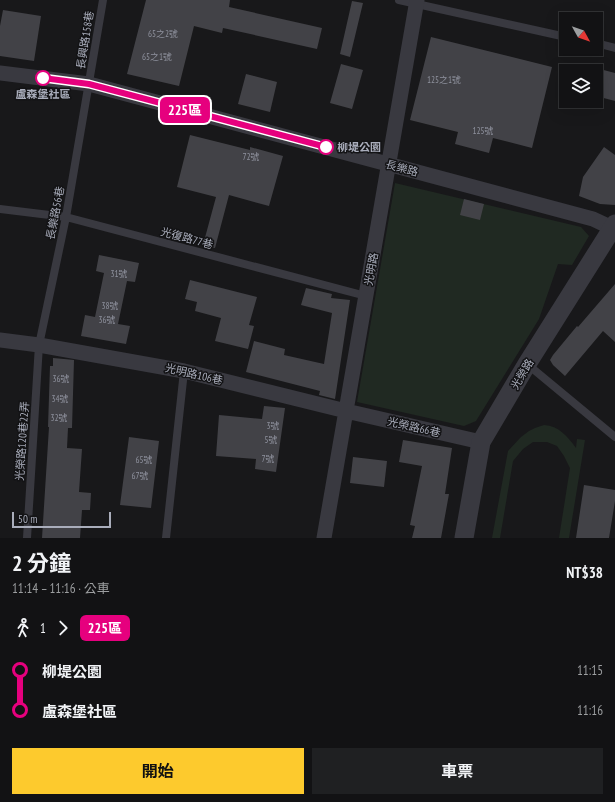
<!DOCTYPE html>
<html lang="zh-TW">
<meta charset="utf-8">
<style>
:root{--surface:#121214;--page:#1f2022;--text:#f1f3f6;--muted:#9c9ea0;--line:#313234;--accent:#fdca2d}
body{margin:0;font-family:"PT Sans Narrow","Noto Sans TC",sans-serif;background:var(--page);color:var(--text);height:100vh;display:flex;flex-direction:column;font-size:15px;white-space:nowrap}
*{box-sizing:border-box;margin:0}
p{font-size:13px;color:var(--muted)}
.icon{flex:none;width:22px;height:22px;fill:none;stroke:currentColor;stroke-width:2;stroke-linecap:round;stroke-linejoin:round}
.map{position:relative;height:538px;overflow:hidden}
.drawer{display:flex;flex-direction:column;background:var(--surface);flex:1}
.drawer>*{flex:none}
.badge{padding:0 8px;border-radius:6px;font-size:14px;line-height:26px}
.needle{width:26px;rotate:130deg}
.controls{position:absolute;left:559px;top:12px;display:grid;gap:8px}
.controls a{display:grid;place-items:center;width:44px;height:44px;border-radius:0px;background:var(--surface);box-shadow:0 4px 16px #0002,0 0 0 1px var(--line);font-size:20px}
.scale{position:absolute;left:12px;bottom:10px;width:99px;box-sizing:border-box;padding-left:4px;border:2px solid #a9adbb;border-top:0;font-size:11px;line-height:14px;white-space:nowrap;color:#a9adbb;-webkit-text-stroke:3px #131315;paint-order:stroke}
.map>.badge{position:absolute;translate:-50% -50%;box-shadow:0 0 0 2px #fff}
.legs{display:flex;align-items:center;gap:6px;height:44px;padding:0 12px;font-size:13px}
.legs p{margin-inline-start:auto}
.head{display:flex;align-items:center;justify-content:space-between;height:68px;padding:0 12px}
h1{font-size:22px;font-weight:700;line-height:30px}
.button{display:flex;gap:8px;margin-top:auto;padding:8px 12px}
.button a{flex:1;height:46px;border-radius:0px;background:var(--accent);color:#111;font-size:16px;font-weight:700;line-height:46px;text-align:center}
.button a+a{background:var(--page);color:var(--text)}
ul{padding:0 12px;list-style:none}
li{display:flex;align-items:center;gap:14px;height:40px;font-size:15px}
li i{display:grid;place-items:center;width:6px;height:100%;margin:0 5px;background:currentColor}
li i::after{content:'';width:10px;height:10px;margin:-5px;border:3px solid;border-radius:50%;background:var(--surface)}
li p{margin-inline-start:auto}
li:first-child i{background:linear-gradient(#0000 50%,currentColor 0)}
li:last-child i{background:linear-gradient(currentColor 50%,#0000 0)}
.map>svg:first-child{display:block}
.green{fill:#202922}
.building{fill:#424247}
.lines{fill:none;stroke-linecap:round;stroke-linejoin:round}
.service{stroke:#393940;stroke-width:8}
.minor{stroke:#393940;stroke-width:15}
.tertiary{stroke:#393940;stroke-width:19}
.line-1-casing{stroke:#fff;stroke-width:9}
.line-1{stroke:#e6007e;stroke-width:6}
.stop-1-dot{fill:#fff;stroke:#e6007e;stroke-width:2}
.labels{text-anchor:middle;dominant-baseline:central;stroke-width:3;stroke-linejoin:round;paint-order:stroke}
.number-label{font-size:9px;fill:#8f929e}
.street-label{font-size:11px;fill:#a9adbb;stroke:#131315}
.stop-label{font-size:11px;font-weight:bold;fill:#a9adbb;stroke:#131315}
</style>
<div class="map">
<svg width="615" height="538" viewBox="0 0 615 538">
<rect width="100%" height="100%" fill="#18181a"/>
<path class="green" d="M 395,183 L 581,227 L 589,236 L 572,265 L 558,264 L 539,319 L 476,421 L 464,426 L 357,402 Z
M 544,425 C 559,426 567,436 576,448 L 577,439 L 585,440 L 569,538 L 559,538 L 570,468 L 564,456 L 557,446 L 547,442 L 533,442 L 523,449 L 513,461 L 500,538 L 492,538 L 508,451 L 521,437 L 529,431 L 535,428 Z"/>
<path class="building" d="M 146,0 L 230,0 L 229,7 L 322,28 L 317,49 L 223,28 L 222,33 L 194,26 L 179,86 L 127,74 Z
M 352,1 L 363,3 L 350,57 L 340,54 Z
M 3,10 L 41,16 L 34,61 L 0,56 L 0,26 Z
M 431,37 L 552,67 L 532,148 L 493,138 L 489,153 L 455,144 L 458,132 L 410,120 Z
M 341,64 L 363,70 L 352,109 L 330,103 Z
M 596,68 L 615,73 L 615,101 L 596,96 Z
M 246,74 L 277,82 L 270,112 L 238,104 Z
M 190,135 L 250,150 L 250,147 L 283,156 L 269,206 L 229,195 L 215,248 L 203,245 L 216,197 L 177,187 Z
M 604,147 L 615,155 L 615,205 L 600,204 L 579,196 L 583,177 Z
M 464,199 L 484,204 L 480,220 L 460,215 Z
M 99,255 L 139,263 L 135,282 L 127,281 L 118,324 L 130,326 L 126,344 L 81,336 L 85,315 L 95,317 L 104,273 L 96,271 Z
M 190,280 L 257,297 L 249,325 L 254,326 L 248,349 L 215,341 L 221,318 L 195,311 L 197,302 L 185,299 Z
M 615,284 L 615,342 L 603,331 L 565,376 L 553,365 L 550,360 L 553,355 L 577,326 L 578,327 Z
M 306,288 L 332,294 L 331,298 L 350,300 L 335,399 L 319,395 L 320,391 L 246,372 L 254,341 L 285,349 L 284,355 L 324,364 L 332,313 L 301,305 Z
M 53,358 L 64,359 L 74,360 L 72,428 L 68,428 L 67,448 L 82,449 L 79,492 L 91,493 L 90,510 L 82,510 L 80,538 L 42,538 L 49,427 L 48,427 L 50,366 L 53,366 Z
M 264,406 L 285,408 L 276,472 L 255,469 L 256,459 L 216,456 L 219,415 L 262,419 Z
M 129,437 L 159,441 L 151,508 L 120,505 Z
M 403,440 L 452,448 L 445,494 L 449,494 L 441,538 L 412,538 L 415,526 L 410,525 L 422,466 L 399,462 Z
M 353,457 L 387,461 L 384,487 L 350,483 Z
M 584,485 L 615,490 L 615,501 L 609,538 L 576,538 Z"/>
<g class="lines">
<path class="service" d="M 399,0 L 566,37
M 596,43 L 615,48
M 0,209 L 66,217 L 366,296
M 527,364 L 615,437
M 27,538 L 39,345 L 66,217 L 103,0
M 166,538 L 184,371"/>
<path class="minor" d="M 0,73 L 89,84 L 593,219 L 612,228 L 615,231
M 0,340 L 39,345 L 184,371 L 346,411 L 481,442
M 324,538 L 417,0"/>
<path class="tertiary" d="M 464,538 L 481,442 L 527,364 L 615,224"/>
</g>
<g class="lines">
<defs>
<path id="line-1" d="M 43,78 L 89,84 L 326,147"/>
</defs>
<use href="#line-1" class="line-1-casing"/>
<use href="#line-1" class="line-1"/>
</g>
<g class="stop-1-dot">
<circle cx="43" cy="78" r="7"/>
<circle cx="326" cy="147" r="7"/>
</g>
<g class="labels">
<g class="number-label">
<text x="163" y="33">65之2號</text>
<text x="157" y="56">65之1號</text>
<text x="444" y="79">125之1號</text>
<text x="483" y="130">125號</text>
<text x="251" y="156">72號</text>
<text x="119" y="273">31號</text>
<text x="110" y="305">38號</text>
<text x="107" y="319">36號</text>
<text x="61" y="378">36號</text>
<text x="60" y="398">34號</text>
<text x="59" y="417">32號</text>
<text x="273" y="425">3號</text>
<text x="271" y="439">5號</text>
<text x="268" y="458">7號</text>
<text x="144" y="459">65號</text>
<text x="140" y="475">67號</text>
</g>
<g class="street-label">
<text transform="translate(85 40) rotate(-81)">長興路158巷</text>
<text transform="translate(402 168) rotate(15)">長樂路</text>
<text transform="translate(55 213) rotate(-79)">長樂路56巷</text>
<text transform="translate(187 238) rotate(15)">光復路77巷</text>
<text transform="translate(371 269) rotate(-80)">光明路</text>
<text transform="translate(194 374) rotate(13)">光明路106巷</text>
<text transform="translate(522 374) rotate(-59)">光榮路</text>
<text transform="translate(414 427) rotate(13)">光榮路66巷</text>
<text transform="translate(22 441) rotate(-86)">光榮路120巷22弄</text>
</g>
<g class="stop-label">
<text x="43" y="94">盧森堡社區</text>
<text x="337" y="147" text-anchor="start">柳堤公園</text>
</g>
</g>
</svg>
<div class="controls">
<a><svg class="needle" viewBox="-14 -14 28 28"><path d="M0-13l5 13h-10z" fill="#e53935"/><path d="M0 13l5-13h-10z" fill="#9c9ea0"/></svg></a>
<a><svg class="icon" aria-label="layers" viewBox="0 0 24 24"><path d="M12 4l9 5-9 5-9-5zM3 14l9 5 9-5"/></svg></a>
</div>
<div class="scale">50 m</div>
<b class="badge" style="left:185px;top:110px;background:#e6007e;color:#fff">225區</b>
</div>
<section class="drawer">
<div class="head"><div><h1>2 分鐘</h1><p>11:14 – 11:16 · 公車</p></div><b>NT$38</b></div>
<div class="legs"><svg class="icon" aria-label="walk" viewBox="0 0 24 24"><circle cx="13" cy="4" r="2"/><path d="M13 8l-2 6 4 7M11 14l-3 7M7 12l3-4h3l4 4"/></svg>1<svg class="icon" aria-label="forward" viewBox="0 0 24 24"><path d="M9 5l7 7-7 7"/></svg><b class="badge" style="background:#e6007e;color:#fff">225區</b></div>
<ul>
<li><i style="color:#e6007e"></i><b>柳堤公園</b><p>11:15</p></li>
<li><i style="color:#e6007e"></i><b>盧森堡社區</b><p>11:16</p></li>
</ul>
<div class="button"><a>開始</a><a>車票</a></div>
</section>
